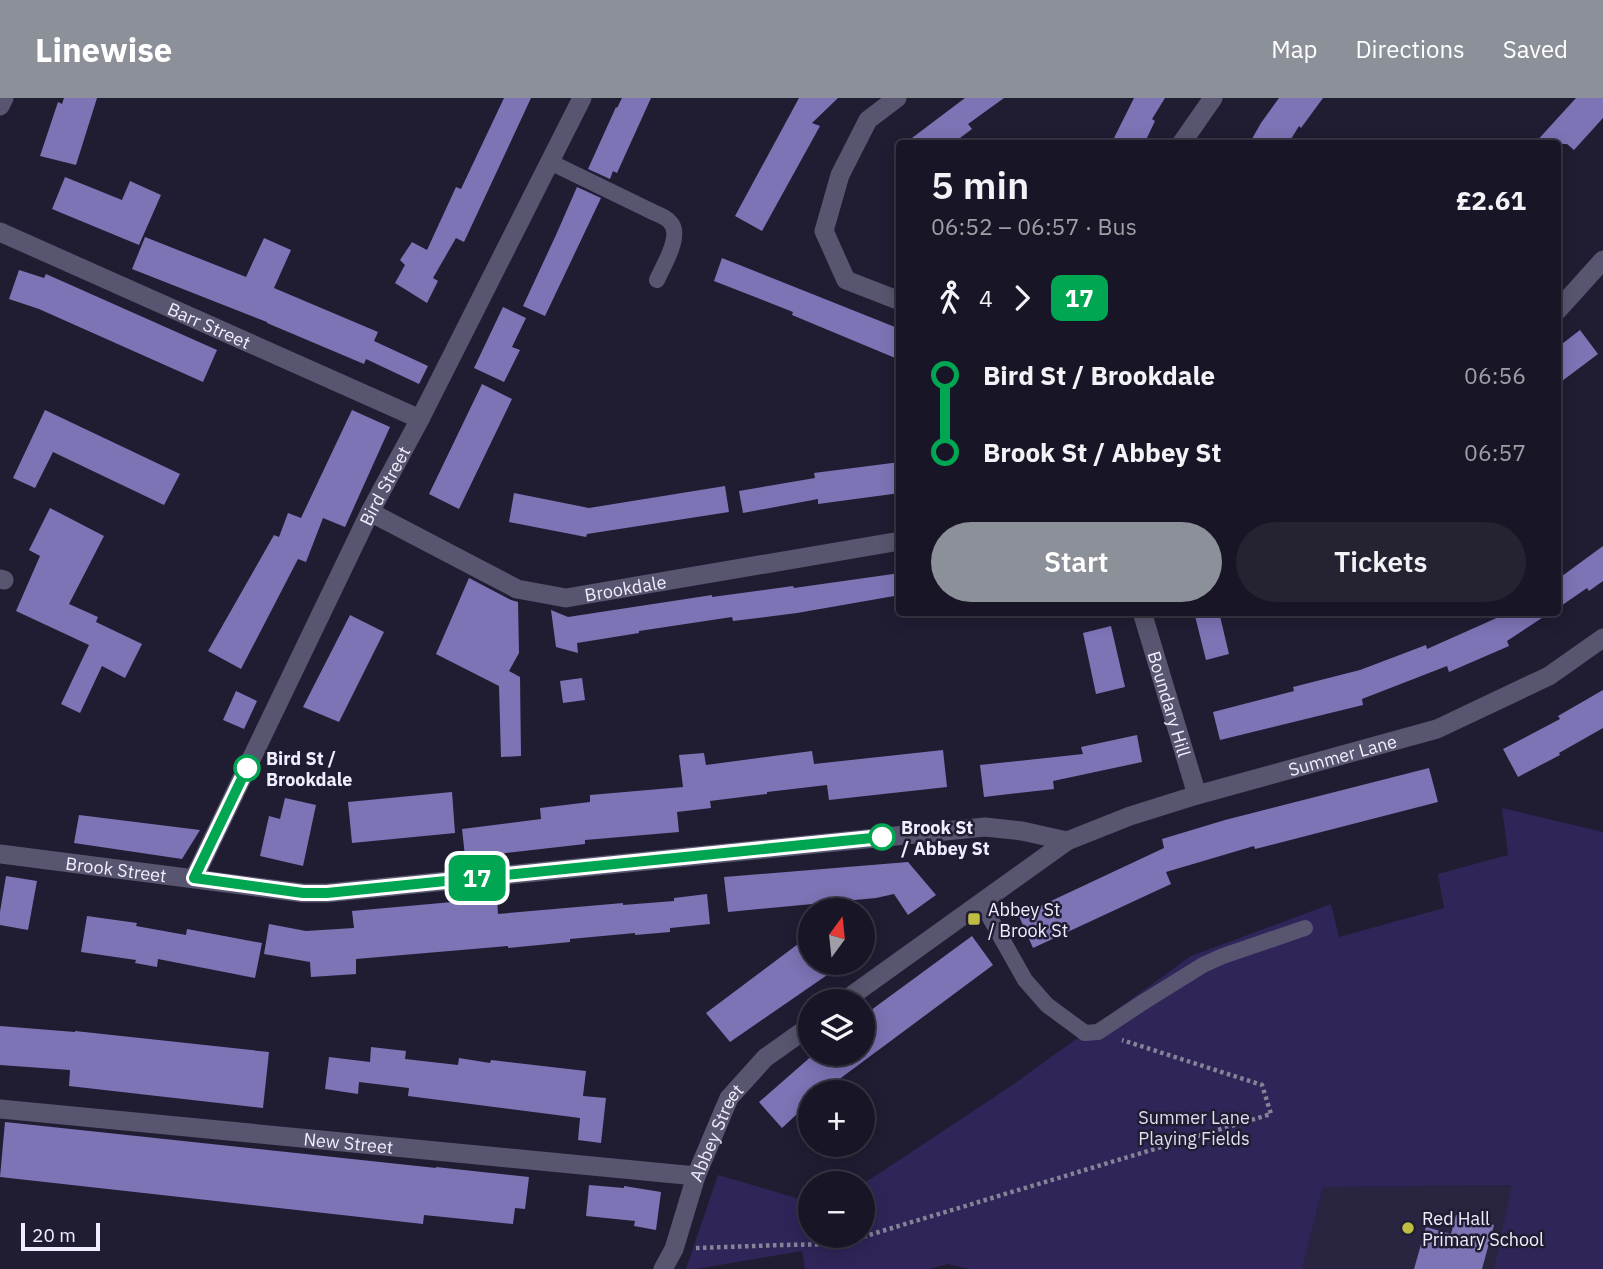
<!DOCTYPE html>
<meta charset="utf-8">
<style>
:root{--surface:#181626;--page:#252332;--text:#f1f3f6;--muted:#9f9fa7;--line:#363543;--accent:#8c9099}
body{margin:0;font-family:"IBM Plex Sans",sans-serif;background:var(--page);color:var(--text);height:100vh;display:flex;flex-direction:column;font-size:26px;white-space:nowrap}
*{box-sizing:border-box;margin:0}
p{font-size:23px;color:var(--muted)}
.icon{flex:none;width:38px;height:38px;fill:none;stroke:currentColor;stroke-width:2;stroke-linecap:round;stroke-linejoin:round}
.map{position:relative;flex:1;overflow:hidden}
.details{position:absolute;left:896px;top:42px;width:665px;height:476px;display:flex;flex-direction:column;background:var(--surface);border-radius:7px;box-shadow:0 4px 18px #0003,0 0 0 2px var(--line)}
.details>*{flex:none}
.badge{padding:0 14px;border-radius:10px;font-size:24px;line-height:46px}
.needle{width:46px;rotate:15deg}
.controls{position:absolute;left:798px;top:800px;display:grid;gap:14px}
.controls a{display:grid;place-items:center;width:77px;height:77px;border-radius:50%;background:var(--surface);box-shadow:0 4px 18px #0003,0 0 0 2px var(--line);font-size:35px}
.scale{position:absolute;left:21px;bottom:18px;width:79px;box-sizing:border-box;padding-left:7px;border:4px solid #f0eefe;border-top:0;font-size:19px;line-height:24px;white-space:nowrap;color:#f0eefe;-webkit-text-stroke:5px #201d33;paint-order:stroke}
.map>.badge{position:absolute;translate:-50% -50%;box-shadow:0 0 0 4px #fff}
.legs{display:flex;align-items:center;gap:10px;height:77px;padding:0 35px;font-size:23px}
.legs p{margin-inline-start:auto}
.headline{display:flex;align-items:center;justify-content:space-between;height:119px;padding:0 35px}
h1{font-size:38px;font-weight:600;line-height:52px}
.primary-button{display:flex;gap:14px;margin-top:auto;padding:14px 35px}
.primary-button a{flex:1;height:80px;border-radius:42px;background:var(--accent);color:#fff;font-size:28px;font-weight:600;line-height:80px;text-align:center}
.primary-button a+a{background:var(--page);color:var(--text)}
ul{padding:0 35px;list-style:none}
li{display:flex;align-items:center;gap:24px;height:77px;font-size:26px}
li i{display:grid;place-items:center;width:10px;height:100%;margin:0 9px;background:currentColor}
li i::after{content:'';width:18px;height:18px;margin:-9px;border:5px solid;border-radius:50%;background:var(--surface)}
li p{margin-inline-start:auto}
li:first-child i{background:linear-gradient(#0000 50%,currentColor 0)}
li:last-child i{background:linear-gradient(currentColor 50%,#0000 0)}
header{display:flex;align-items:center;gap:42px;box-sizing:border-box;height:98px;padding:0 35px;background:var(--accent);color:#fff}
header strong{font-size:33px}
nav{display:flex;gap:38px;margin-inline-start:auto;font-size:24px}
.map>svg:first-child{display:block}
.built{fill:#292541}
.green{fill:#302559}
.building{fill:#7d74b6}
.lines{fill:none;stroke-linecap:round;stroke-linejoin:round}
.path{stroke:#858396;stroke-width:4.5;stroke-dasharray:3.5 3.5;stroke-linecap:butt}
.service{stroke:#585570;stroke-width:16}
.minor{stroke:#585570;stroke-width:19}
.tertiary{stroke:#585570;stroke-width:19}
.line-1-casing{stroke:#fff;stroke-width:16}
.line-1{stroke:#00a651;stroke-width:10}
.stop-1-dot{fill:#fff;stroke:#00a651;stroke-width:3.5}
.poi-dot{fill:#bfbe42;stroke:#201d33;stroke-width:2.5}
.labels{text-anchor:middle;dominant-baseline:central;stroke-width:5;stroke-linejoin:round;paint-order:stroke}
.street-label{font-size:18px;fill:#f0eefe;stroke:#201d33}
.stop-label{font-size:18px;font-weight:bold;fill:#f0eefe;stroke:#201d33;text-anchor:start}
.poi-label{font-size:18px;fill:#f0eefe;stroke:#201d33;text-anchor:start}
.park-label{font-size:18px;fill:#deddf0;stroke:#201d33}
</style>
<header>
<strong>Linewise</strong>
<nav><a>Map</a><a>Directions</a><a>Saved</a></nav>
</header>
<div class="map">
<svg width="1603" height="1171" viewBox="0 0 1603 1171">
<rect width="100%" height="100%" fill="#201d33"/>
<path class="built" d="M 1513,1087 L 1494,1171 L 1302,1171 L 1323,1089 Z"/>
<path class="green" d="M 1502,710 L 1603,734 L 1603,1171 L 1494,1171 L 1512,1087 L 1323,1089 L 1302,1171 L 970,1171 L 948,1166 L 929,1171 L 805,1171 L 802,1153 L 696,1171 L 686,1171 L 718,1077 L 810,1104 L 810,1138 L 863,1138 L 863,1086 L 1014,986 L 1191,858 L 1331,806 L 1339,839 L 1444,810 L 1438,776 L 1508,757 Z"/>
<path class="building" d="M 64,0 L 97,0 L 76,67 L 40,58 L 58,4 L 62,6 Z
M 504,0 L 531,0 L 464,144 L 456,140 L 433,180 L 438,183 L 427,205 L 395,185 L 405,167 L 400,162 L 412,144 L 427,152 L 456,89 L 461,91 Z
M 622,0 L 651,0 L 617,75 L 613,73 L 610,81 L 588,71 L 616,9 L 617,10 Z
M 799,0 L 838,0 L 812,25 L 820,28 L 762,133 L 735,118 Z
M 965,0 L 1004,0 L 968,26 L 972,31 L 952,46 L 904,46 Z
M 1134,0 L 1165,0 L 1152,21 L 1155,23 L 1144,46 L 1111,46 Z
M 1279,0 L 1323,0 L 1301,30 L 1299,28 L 1288,46 L 1249,46 L 1261,25 Z
M 1576,0 L 1603,0 L 1603,20 L 1574,52 L 1567,46 L 1534,46 Z
M 65,79 L 122,102 L 130,83 L 161,97 L 139,147 L 52,111 Z
M 577,89 L 601,100 L 545,218 L 523,208 L 556,137 Z
M 145,139 L 246,179 L 264,140 L 291,152 L 274,190 L 378,234 L 374,243 L 428,268 L 419,286 L 366,261 L 364,266 L 267,225 L 267,224 L 132,171 Z
M 722,160 L 900,231 L 900,262 L 792,217 L 793,214 L 714,183 Z
M 19,172 L 44,180 L 46,176 L 217,252 L 203,284 L 39,211 L 9,201 Z
M 503,209 L 526,220 L 512,249 L 520,252 L 504,284 L 474,270 Z
M 1580,232 L 1598,256 L 1558,286 L 1558,249 Z
M 482,286 L 512,301 L 459,411 L 429,396 Z
M 45,312 L 180,376 L 164,407 L 53,354 L 35,390 L 13,380 Z
M 352,312 L 390,329 L 345,429 L 323,420 L 306,464 L 298,461 L 241,571 L 208,553 L 274,437 L 279,439 L 288,415 L 301,420 Z
M 900,364 L 900,395 L 818,406 L 818,401 L 743,415 L 739,393 L 815,380 L 814,375 Z
M 725,388 L 729,414 L 587,436 L 586,439 L 509,424 L 514,395 L 589,410 Z
M 50,410 L 104,438 L 69,506 L 98,519 L 96,524 L 142,546 L 125,580 L 102,568 L 80,615 L 61,606 L 89,547 L 16,513 L 40,458 L 29,452 Z
M 1603,448 L 1603,483 L 1589,493 L 1587,490 L 1558,510 L 1558,481 Z
M 900,475 L 900,497 L 797,515 L 733,523 L 732,519 L 639,533 L 639,535 L 577,545 L 578,555 L 556,549 L 551,512 L 568,519 L 712,497 L 712,499 L 793,488 L 794,490 Z
M 469,480 L 511,502 L 518,504 L 519,555 L 509,573 L 520,579 L 521,658 L 501,659 L 499,588 L 436,556 Z
M 1194,514 L 1219,514 L 1229,556 L 1206,562 Z
M 1510,514 L 1551,514 L 1507,543 L 1509,548 L 1449,574 L 1447,568 L 1362,601 L 1363,607 L 1220,642 L 1213,614 L 1294,593 L 1293,589 L 1360,572 L 1426,547 L 1427,551 Z
M 350,517 L 384,534 L 339,624 L 303,609 Z
M 1111,528 L 1125,589 L 1096,596 L 1083,535 Z
M 582,580 L 585,602 L 563,605 L 560,583 Z
M 1603,592 L 1603,630 L 1559,655 L 1560,657 L 1518,679 L 1503,651 L 1560,621 L 1558,618 Z
M 236,593 L 257,603 L 244,631 L 223,622 Z
M 1137,637 L 1142,664 L 1053,683 L 1054,691 L 984,699 L 980,667 L 1083,656 L 1081,649 Z
M 943,652 L 947,689 L 829,702 L 827,687 L 767,694 L 767,696 L 710,703 L 711,710 L 677,714 L 679,734 L 585,742 L 585,746 L 489,757 L 489,755 L 465,758 L 462,731 L 541,721 L 540,710 L 590,704 L 590,697 L 683,689 L 679,657 L 704,655 L 706,667 L 812,653 L 814,666 Z
M 1429,670 L 1438,704 L 1255,751 L 1254,748 L 1166,774 L 1171,786 L 1033,850 L 1019,818 L 1164,750 L 1162,741 L 1225,722 Z
M 452,694 L 455,735 L 352,745 L 348,704 Z
M 285,700 L 316,707 L 303,768 L 260,758 L 269,718 L 280,721 Z
M 79,717 L 200,732 L 182,761 L 74,745 Z
M 908,764 L 936,797 L 908,817 L 894,796 L 876,800 L 728,814 L 724,779 Z
M 6,778 L 37,783 L 28,832 L 0,827 L 0,814 Z
M 707,796 L 710,826 L 670,830 L 670,834 L 635,837 L 635,835 L 570,841 L 570,844 L 508,850 L 508,848 L 356,861 L 356,876 L 311,879 L 310,864 L 264,856 L 269,826 L 306,833 L 354,830 L 352,813 L 497,800 L 498,816 L 623,805 L 623,807 L 674,803 L 674,800 Z
M 87,818 L 137,825 L 136,828 L 186,837 L 187,831 L 262,845 L 255,880 L 158,861 L 157,869 L 135,865 L 136,862 L 81,854 Z
M 810,837 L 810,864 L 846,864 L 730,944 L 706,915 Z
M 972,838 L 993,867 L 822,994 L 810,994 L 810,1004 L 782,1030 L 759,1004 L 814,956 L 863,956 L 863,918 Z
M 0,928 L 75,934 L 75,933 L 269,954 L 263,1010 L 69,988 L 70,972 L 0,967 Z
M 371,949 L 406,953 L 405,961 L 458,967 L 459,960 L 490,965 L 491,962 L 586,973 L 583,998 L 606,1000 L 601,1045 L 578,1042 L 580,1020 L 408,998 L 409,990 L 359,984 L 358,996 L 325,991 L 329,959 L 370,964 Z
M 5,1024 L 436,1070 L 436,1069 L 529,1079 L 525,1111 L 515,1110 L 513,1126 L 424,1117 L 423,1126 L 0,1079 Z
M 589,1087 L 624,1090 L 624,1088 L 661,1094 L 656,1132 L 634,1128 L 635,1123 L 586,1118 Z
M 1456,1117 L 1494,1127 L 1482,1171 L 1414,1171 L 1426,1129 L 1451,1136 Z"/>
<g class="lines">
<path class="path" d="M 696,1150 L 783,1147 L 839,1146 L 1271,1016 L 1262,987 L 1122,942"/>
<path class="service" d="M 550,64 L 655,115 C 660,117 667,120 670,124 C 683,137 663,168 657,182
M 981,804 L 1025,882 L 1047,907 L 1085,935 L 1098,934 L 1145,903 L 1203,867 L 1223,858 L 1305,830"/>
<g class="minor">
<path d="M 897,0 L 868,22 L 840,77 L 824,133 L 846,182 L 900,203"/>
<path d="M 0,8 L 4,0"/>
<path d="M 1181,46 L 1213,0"/>
<path id="s1" d="M 0,134 L 420,321"/>
<path d="M 1558,212 L 1603,162"/>
<path id="s2" d="M 370,414 L 517,491 L 566,500 L 900,443"/>
<path d="M 0,481 L 4,482"/>
<path id="s3" d="M 1142,514 L 1197,697"/>
<path id="s4" d="M 0,756 L 303,795 L 327,795 L 985,729 L 1022,733 L 1067,743 L 1130,718 L 1197,697 L 1437,631 L 1549,578 L 1603,540"/>
<path id="s5" d="M 194,780 L 370,414 L 420,321 L 582,0"/>
<path id="s6" d="M 0,1011 L 696,1078"/>
</g>
<g class="tertiary">
<path d="M 844,903 L 1067,743"/>
<path id="s7" d="M 663,1171 L 674,1151 L 696,1078 L 729,1000 L 765,960 L 810,928"/>
</g>
</g>
<g class="lines">
<defs>
<path id="line-1" d="M 247,670 L 194,780 L 303,795 L 327,795 L 882,739"/>
</defs>
<use href="#line-1" class="line-1-casing"/>
<use href="#line-1" class="line-1"/>
</g>
<g class="stop-1-dot">
<circle cx="247" cy="670" r="12"/>
<circle cx="882" cy="739" r="12"/>
</g>
<g class="poi-dot">
<rect x="967" y="814" width="14" height="14" rx="3.5"/>
<circle cx="1408" cy="1130" r="7"/>
</g>
<g class="labels">
<g class="street-label">
<text stroke="none"><textPath href="#s1" startOffset="229">Barr Street</textPath></text>
<text stroke="none"><textPath href="#s5" startOffset="436">Bird Street</textPath></text>
<text stroke="none"><textPath href="#s2" startOffset="276">Brookdale</textPath></text>
<text stroke="none"><textPath href="#s3" startOffset="96">Boundary Hill</textPath></text>
<text stroke="none"><textPath href="#s4" startOffset="1363">Summer Lane</textPath></text>
<text stroke="none"><textPath href="#s4" startOffset="117">Brook Street</textPath></text>
<text stroke="none"><textPath href="#s7" startOffset="147">Abbey Street</textPath></text>
<text stroke="none"><textPath href="#s6" startOffset="350">New Street</textPath></text>
</g>
<g class="stop-label">
<text x="266" y="660">Bird St /<tspan x="266" dy="21">Brookdale</tspan></text>
<text x="901" y="729">Brook St<tspan x="901" dy="21">/ Abbey St</tspan></text>
</g>
<g class="poi-label">
<text x="988" y="811">Abbey St<tspan x="988" dy="21">/ Brook St</tspan></text>
<text x="1422" y="1120">Red Hall<tspan x="1422" dy="21">Primary School</tspan></text>
</g>
<g class="park-label">
<text x="1194" y="1019">Summer Lane<tspan x="1194" dy="21">Playing Fields</tspan></text>
</g>
</g>
</svg>
<div class="controls">
<a><svg class="needle" viewBox="-14 -14 28 28"><path d="M0-13l5 13h-10z" fill="#e53935"/><path d="M0 13l5-13h-10z" fill="#9f9fa7"/></svg></a>
<a><svg class="icon" aria-label="layers" viewBox="0 0 24 24"><path d="M12 4l9 5-9 5-9-5zM3 14l9 5 9-5"/></svg></a>
<a>+</a>
<a>−</a>
</div>
<div class="scale">20 m</div>
<b class="badge" style="left:477px;top:780px;background:#00a651;color:#fff">17</b>
<section class="details">
<div class="headline"><div><h1>5 min</h1><p>06:52 – 06:57 · Bus</p></div><b>£2.61</b></div>
<div class="legs"><svg class="icon" aria-label="walk" viewBox="0 0 24 24"><circle cx="13" cy="4" r="2"/><path d="M13 8l-2 6 4 7M11 14l-3 7M7 12l3-4h3l4 4"/></svg>4<svg class="icon" aria-label="forward" viewBox="0 0 24 24"><path d="M9 5l7 7-7 7"/></svg><b class="badge" style="background:#00a651;color:#fff">17</b></div>
<ul>
<li><i style="color:#00a651"></i><b>Bird St / Brookdale</b><p>06:56</p></li>
<li><i style="color:#00a651"></i><b>Brook St / Abbey St</b><p>06:57</p></li>
</ul>
<div class="primary-button"><a>Start</a><a>Tickets</a></div>
</section>
</div>
